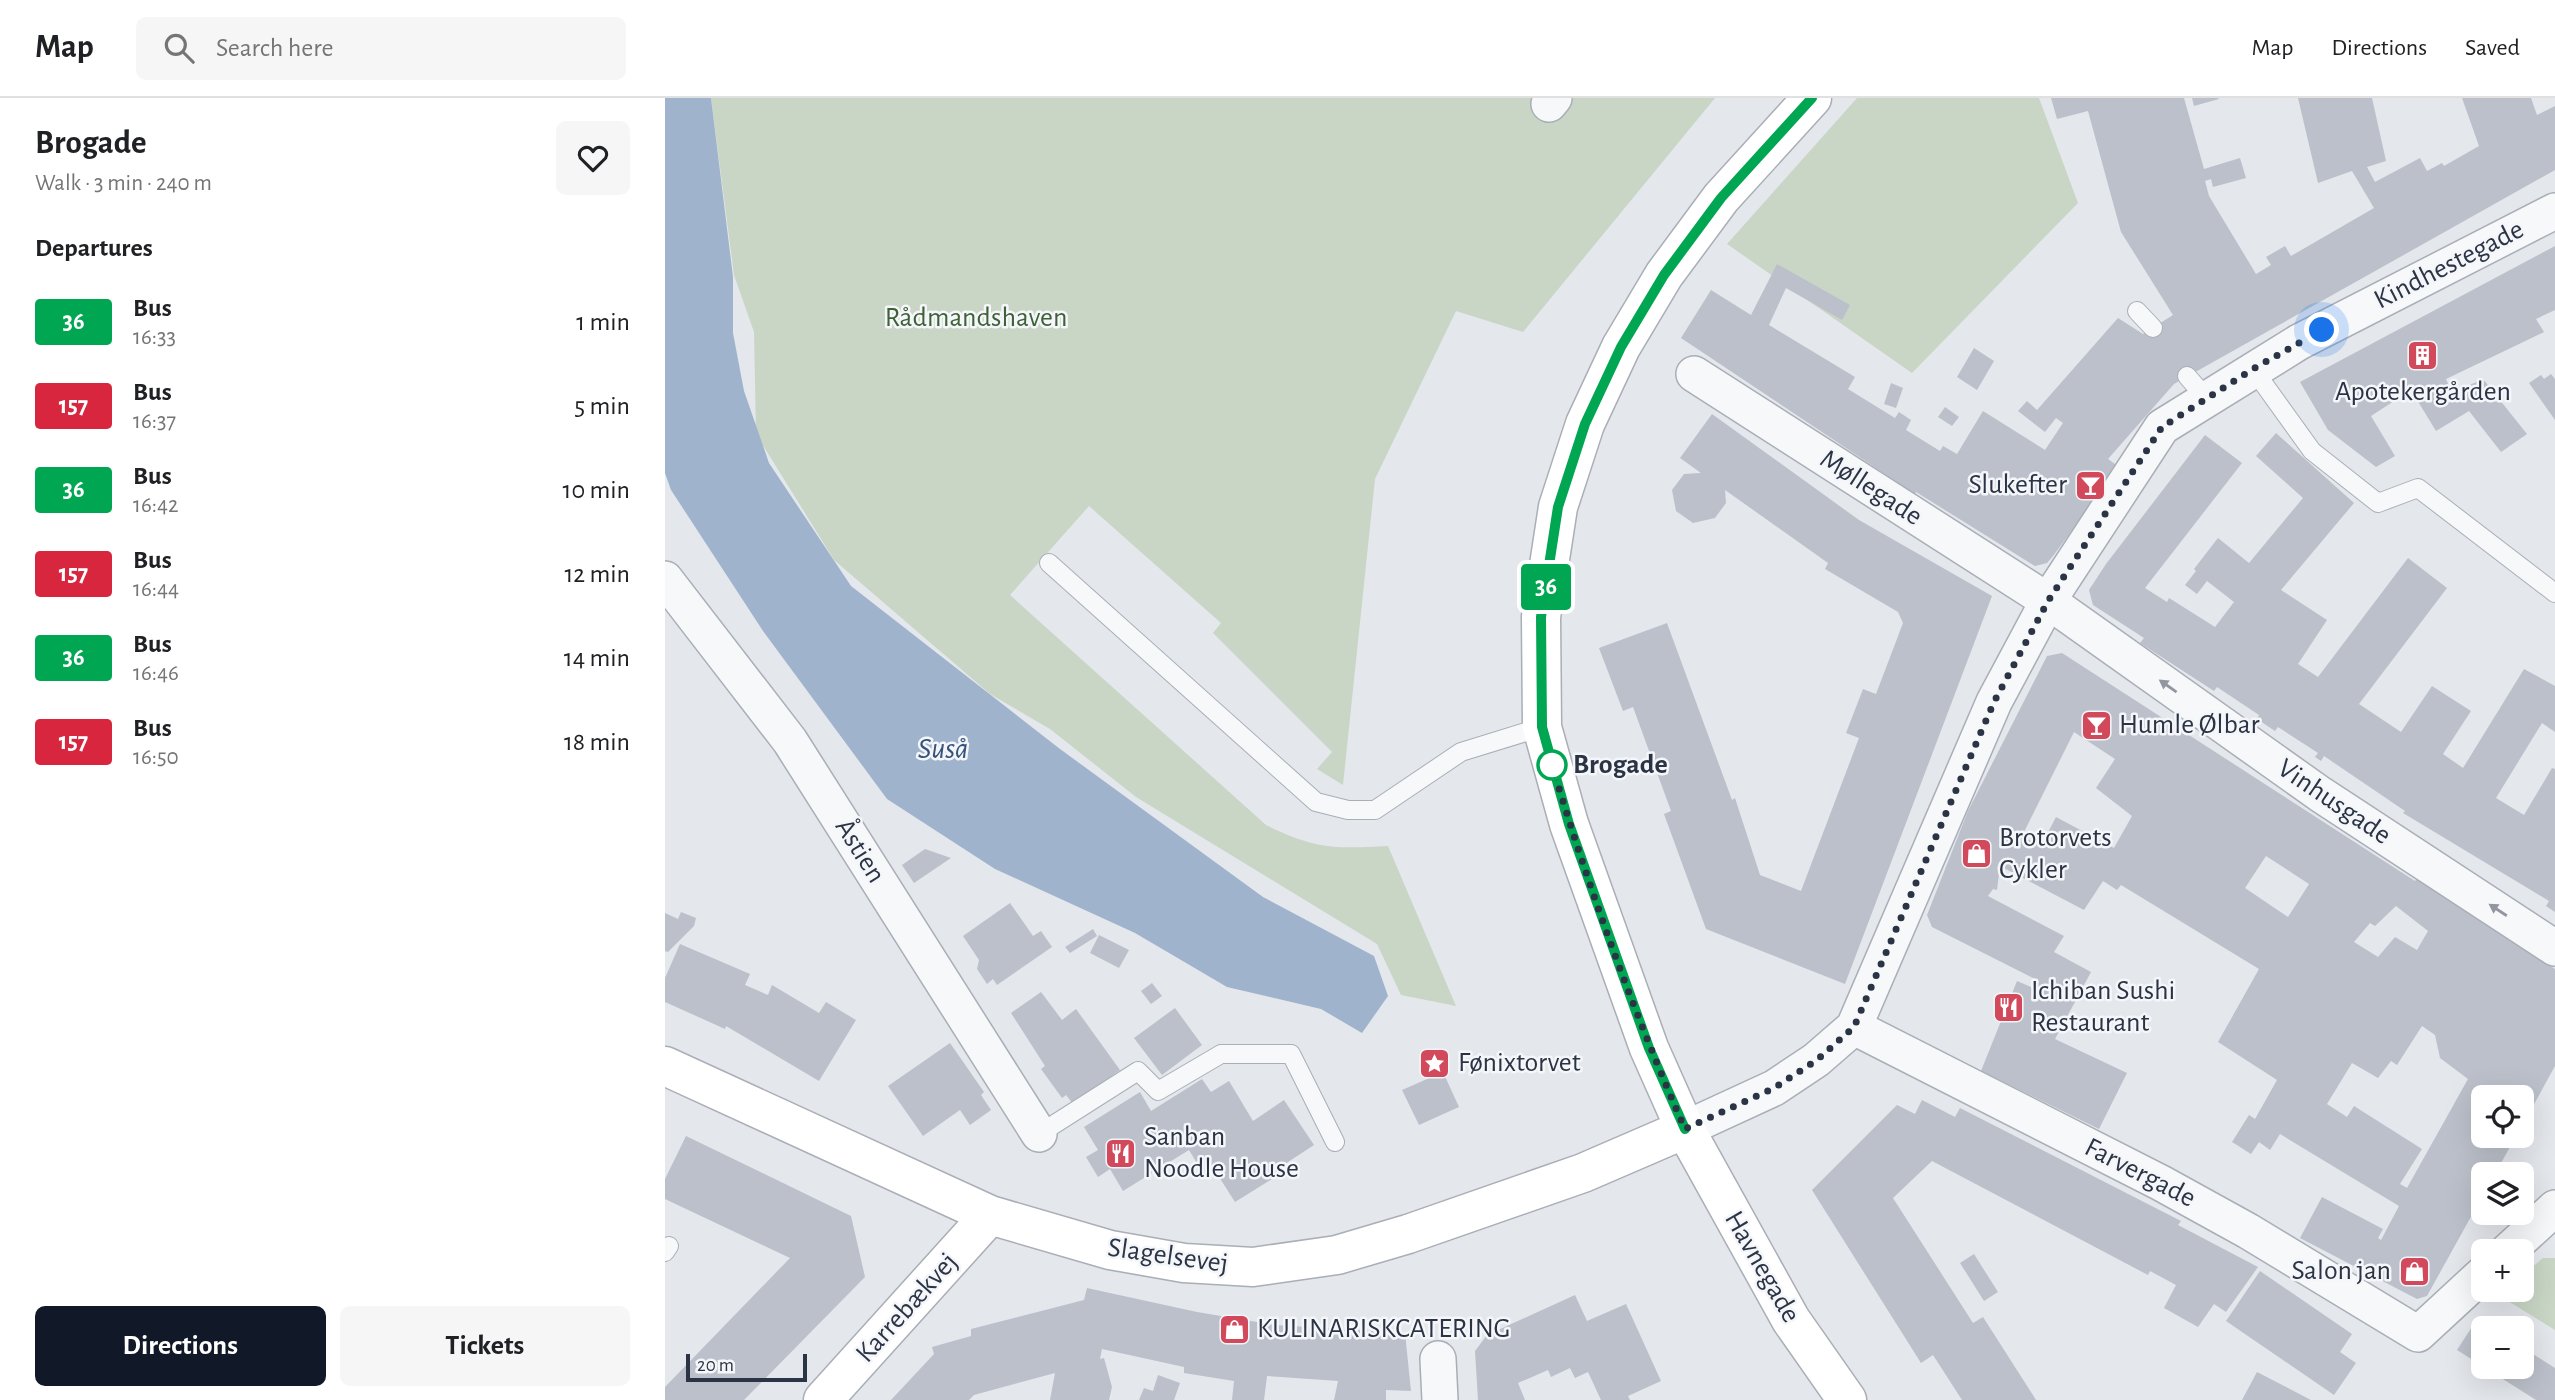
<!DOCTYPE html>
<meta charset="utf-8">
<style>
:root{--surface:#fff;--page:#f6f6f6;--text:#202124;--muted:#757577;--line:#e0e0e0;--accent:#111827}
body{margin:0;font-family:"Alegreya Sans",sans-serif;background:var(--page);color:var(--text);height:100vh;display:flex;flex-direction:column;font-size:26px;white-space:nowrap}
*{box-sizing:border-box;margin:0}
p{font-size:23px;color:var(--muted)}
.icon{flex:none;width:38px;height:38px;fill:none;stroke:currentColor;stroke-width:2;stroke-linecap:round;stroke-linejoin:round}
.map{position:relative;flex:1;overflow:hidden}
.drawer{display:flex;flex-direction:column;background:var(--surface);width:665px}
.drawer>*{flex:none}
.badge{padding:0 14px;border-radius:5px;font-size:24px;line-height:46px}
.fabs{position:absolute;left:1806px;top:987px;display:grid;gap:14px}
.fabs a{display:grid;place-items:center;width:63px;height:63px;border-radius:10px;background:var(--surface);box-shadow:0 7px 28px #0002;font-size:35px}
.scale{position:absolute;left:21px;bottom:18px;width:121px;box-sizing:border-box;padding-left:7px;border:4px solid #2b3445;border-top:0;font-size:19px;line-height:24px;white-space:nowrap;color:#2b3445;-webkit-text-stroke:5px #f4f6f9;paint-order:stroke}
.you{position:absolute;width:35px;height:35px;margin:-18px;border:5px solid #fff;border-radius:50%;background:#1a73e8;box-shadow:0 0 0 10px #1a73e833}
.map>.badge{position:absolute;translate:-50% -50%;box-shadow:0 0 0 4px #fff}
h2{padding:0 35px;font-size:26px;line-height:63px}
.round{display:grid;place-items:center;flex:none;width:74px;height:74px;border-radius:10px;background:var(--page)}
.head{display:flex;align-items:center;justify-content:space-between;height:119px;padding:0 35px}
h1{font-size:33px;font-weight:700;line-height:52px}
.cta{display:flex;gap:14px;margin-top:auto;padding:14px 35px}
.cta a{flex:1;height:80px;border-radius:10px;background:var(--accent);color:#fff;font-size:28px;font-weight:700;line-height:80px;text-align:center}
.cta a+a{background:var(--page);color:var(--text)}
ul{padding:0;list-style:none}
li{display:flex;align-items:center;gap:21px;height:84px;padding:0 35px}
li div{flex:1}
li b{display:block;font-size:26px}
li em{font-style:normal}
li .badge{min-width:77px;font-weight:700;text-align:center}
header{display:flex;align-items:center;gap:42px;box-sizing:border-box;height:98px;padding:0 35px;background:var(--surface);border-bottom:2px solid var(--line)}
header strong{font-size:33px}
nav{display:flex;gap:38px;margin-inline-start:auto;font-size:24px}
.search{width:490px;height:63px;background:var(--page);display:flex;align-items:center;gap:18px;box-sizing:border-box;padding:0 24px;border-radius:10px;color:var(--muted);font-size:26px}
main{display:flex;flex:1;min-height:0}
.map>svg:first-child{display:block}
.green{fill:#c9d6c5}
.water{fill:#9fb4cc}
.building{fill:#bbc0ca;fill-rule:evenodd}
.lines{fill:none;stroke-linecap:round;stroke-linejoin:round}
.lane-casing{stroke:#a9aeb7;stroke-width:20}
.street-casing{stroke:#a9aeb7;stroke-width:38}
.secondary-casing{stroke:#a9aeb7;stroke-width:41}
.lane{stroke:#f7f8fa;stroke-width:18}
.street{stroke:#f7f8fa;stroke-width:35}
.secondary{stroke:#fff;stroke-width:38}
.oneway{fill:#9196a0}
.line-casing{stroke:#fff;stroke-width:16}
.line{stroke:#00a651;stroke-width:10}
.walk{stroke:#2b3445;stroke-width:7;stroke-dasharray:0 12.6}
.stop-dot{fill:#fff;stroke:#00a651;stroke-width:3.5}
.labels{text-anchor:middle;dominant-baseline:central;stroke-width:5;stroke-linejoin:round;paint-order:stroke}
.street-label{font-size:28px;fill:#2b3445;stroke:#f4f6f9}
.park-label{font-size:28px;fill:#3f6138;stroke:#f4f6f9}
.poi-label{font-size:28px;fill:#2b3445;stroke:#f4f6f9;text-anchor:start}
.stop-label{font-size:28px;font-weight:bold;fill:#2b3445;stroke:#f4f6f9;text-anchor:start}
.water-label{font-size:30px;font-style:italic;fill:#34527a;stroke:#f4f6f9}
</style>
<header>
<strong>Map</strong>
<div class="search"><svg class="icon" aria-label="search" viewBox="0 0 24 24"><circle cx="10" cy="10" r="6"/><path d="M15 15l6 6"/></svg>Search here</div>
<nav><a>Map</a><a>Directions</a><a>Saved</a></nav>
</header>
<main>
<section class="drawer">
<div class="head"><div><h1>Brogade</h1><p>Walk · 3 min · 240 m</p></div><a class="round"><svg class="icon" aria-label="heart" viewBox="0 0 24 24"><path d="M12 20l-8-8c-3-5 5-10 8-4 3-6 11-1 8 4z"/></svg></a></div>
<h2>Departures</h2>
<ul>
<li><span class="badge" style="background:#00a651;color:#fff">36</span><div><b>Bus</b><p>16:33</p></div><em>1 min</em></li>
<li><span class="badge" style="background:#d7263d;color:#fff">157</span><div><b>Bus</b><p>16:37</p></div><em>5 min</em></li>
<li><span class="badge" style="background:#00a651;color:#fff">36</span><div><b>Bus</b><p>16:42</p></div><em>10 min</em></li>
<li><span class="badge" style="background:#d7263d;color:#fff">157</span><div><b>Bus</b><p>16:44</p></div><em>12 min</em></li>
<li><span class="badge" style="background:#00a651;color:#fff">36</span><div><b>Bus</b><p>16:46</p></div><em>14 min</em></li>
<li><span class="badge" style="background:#d7263d;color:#fff">157</span><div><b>Bus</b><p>16:50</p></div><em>18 min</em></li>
</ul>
<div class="cta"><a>Directions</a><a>Tickets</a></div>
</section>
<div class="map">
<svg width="1890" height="1302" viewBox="0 0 1890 1302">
<rect width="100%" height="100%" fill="#e4e7ec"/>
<path class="green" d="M 46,0 L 1050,0 L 858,234 L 791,213 L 710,381 L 678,687 L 652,671 L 667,654 L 548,535 L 556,525 L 424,408 L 345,497 L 601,727 C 650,751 669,751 723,748 L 791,908 L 736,897 L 712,846 L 471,699 L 385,631 L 325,596 L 169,462 L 91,336 L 89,234 L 69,177 Z
M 1192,0 L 1374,0 L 1413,105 L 1247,275 L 1062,146 Z
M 1878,1160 L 1890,1160 L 1890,1232 L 1835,1198 L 1842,1192 L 1857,1192 L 1857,1178 Z"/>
<path class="water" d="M 0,0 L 46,0 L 68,179 L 68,235 L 79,293 L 104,365 L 186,488 L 395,651 L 598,799 L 709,858 L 723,898 L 697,935 L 656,911 L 562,889 L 470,835 L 330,771 L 222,701 L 98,533 L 6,392 L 0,375 Z"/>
<path class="building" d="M 1386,0 L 1519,0 L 1539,71 L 1575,60 L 1581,80 L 1548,89 L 1546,81 L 1540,83 L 1544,98 L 1591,176 L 1606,167 L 1601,159 L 1620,148 L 1626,158 L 1709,110 L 1687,73 L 1653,85 L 1633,0 L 1707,0 L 1721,63 L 1702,69 L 1710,84 L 1755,60 L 1762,73 L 1777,65 L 1779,68 L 1814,48 L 1797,0 L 1866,0 L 1872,17 L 1890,8 L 1890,72 L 1509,286 L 1443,361 L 1454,369 L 1388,458 L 1382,465 L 1370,468 L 1251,394 L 1250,396 L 1016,240 L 1046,192 L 1086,217 L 1112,166 L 1185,207 L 1177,222 L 1121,190 L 1104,227 L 1190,279 L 1183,291 L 1230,320 L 1234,314 L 1246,322 L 1241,332 L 1275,353 L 1278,348 L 1292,356 L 1318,313 L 1380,352 L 1398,325 L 1391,320 L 1380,334 L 1353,313 L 1362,303 L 1372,312 L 1453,220 L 1478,236 L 1508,217 L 1456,134 L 1423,13 L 1392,21 Z
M 1527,0 L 1553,0 L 1554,1 L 1529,8 Z
M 1890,148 L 1890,212 L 1871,221 L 1879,234 L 1781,281 L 1787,295 L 1818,281 L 1862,336 L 1836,354 L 1804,313 L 1771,333 L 1746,292 L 1706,318 L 1730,358 L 1711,369 L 1663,332 L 1635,284 Z
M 1309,250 L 1329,263 L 1312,292 L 1292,279 Z
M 1886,276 L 1890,281 L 1890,322 L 1864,285 L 1876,277 L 1879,281 Z
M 1226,285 L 1238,290 L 1231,310 L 1219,306 Z
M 1280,309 L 1294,319 L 1287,328 L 1273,319 Z
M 1047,316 L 1194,422 L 1327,498 L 1180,886 L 1041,831 L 999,716 L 1006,713 L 968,609 L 958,613 L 934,550 L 1002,525 L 1067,702 L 1070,700 L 1095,777 L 1136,793 L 1194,640 L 1181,635 L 1198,591 L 1211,596 L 1238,525 L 1233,514 L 1160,471 L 1163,465 L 1060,392 L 1061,405 L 1050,420 L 1028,425 L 1011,413 L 1007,392 L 1019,376 L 1036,375 L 1015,360 Z
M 1611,335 L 1689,405 L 1616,492 L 1662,522 L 1633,566 L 1653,579 L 1743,460 L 1782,490 L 1694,606 L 1736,634 L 1767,588 L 1806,613 L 1778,656 L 1798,670 L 1859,571 L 1890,588 L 1890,634 L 1877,625 L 1831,700 L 1859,717 L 1887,670 L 1890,671 L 1890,814 L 1881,808 L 1884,803 L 1738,715 L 1740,713 L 1659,658 L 1656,663 L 1650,659 L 1653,655 L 1613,629 L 1610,633 L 1592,621 L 1594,617 L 1552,589 L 1549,593 L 1475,545 L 1479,540 L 1428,507 L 1424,492 L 1441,466 L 1540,337 L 1577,365 L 1480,490 L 1502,504 L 1504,500 L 1550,529 L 1569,504 L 1542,483 L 1532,496 L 1520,487 L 1531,473 L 1529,471 L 1553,440 L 1584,465 L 1638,400 L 1591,358 Z
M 1397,555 L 1750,783 L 1754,778 L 1808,813 L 1806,817 L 1890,871 L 1890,968 L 1857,1028 L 1857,999 L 1818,999 L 1818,1038 L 1851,1038 L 1830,1076 L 1818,1076 L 1818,1097 L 1762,1198 L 1752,1201 L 1635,1140 L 1657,1099 L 1718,1131 L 1713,1140 L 1716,1142 L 1734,1108 L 1615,1036 L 1605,1052 L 1594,1044 L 1586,1056 L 1567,1044 L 1584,1017 L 1590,1021 L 1612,982 L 1553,944 L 1594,871 L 1456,787 L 1452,792 L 1438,783 L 1419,812 L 1335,768 L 1332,792 L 1328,791 L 1323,798 L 1399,838 L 1389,854 L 1426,874 L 1390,941 L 1462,975 L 1434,1031 L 1316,973 L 1352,883 L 1371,891 L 1374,883 L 1267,829 L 1262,817 L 1303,713 L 1382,558 ZM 1409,634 L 1450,661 L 1431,690 L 1467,718 L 1449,750 L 1391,719 L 1376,748 L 1357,738 ZM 1601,758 L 1644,786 L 1623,819 L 1580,790 ZM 1731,808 L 1763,833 L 1752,852 L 1730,839 L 1713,859 L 1689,844 L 1705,825 L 1710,828 ZM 1757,928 L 1770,937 L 1775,960 L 1803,981 L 1742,1090 L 1735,1086 L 1757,1051 L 1689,1008 L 1682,1019 L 1662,1006 L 1687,965 L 1713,980 L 1726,963 L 1732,967 Z
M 260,751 L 286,760 L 249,785 L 237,767 Z
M 345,805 L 368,838 L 376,833 L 387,849 L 332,887 L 328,881 L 322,886 L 312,871 L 314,862 L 298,838 Z
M 16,814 L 31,820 L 29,828 L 3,854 L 0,853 L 0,815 L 13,821 Z
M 428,831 L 432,838 L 405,855 L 400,849 Z
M 434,837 L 464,852 L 454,870 L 425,855 Z
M 15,846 L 85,876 L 80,887 L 103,897 L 107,887 L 154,915 L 161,904 L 191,922 L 154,983 L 61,928 L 60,931 L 0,904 L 0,880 Z
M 487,885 L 497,898 L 486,906 L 476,893 Z
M 376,894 L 397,922 L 411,911 L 455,972 L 408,1006 L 401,997 L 397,1000 L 376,971 L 380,968 L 346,915 Z
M 510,910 L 537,947 L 497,977 L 469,940 Z
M 285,945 L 319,994 L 316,997 L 326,1012 L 305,1027 L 295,1012 L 258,1038 L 223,988 Z
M 778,974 L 794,1009 L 754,1027 L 737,992 Z
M 537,981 L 546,994 L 564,983 L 588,1023 L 619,1002 L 649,1047 L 617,1068 L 620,1073 L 570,1104 L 549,1071 L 539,1077 L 524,1052 L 458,1093 L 445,1071 L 433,1079 L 421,1059 L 433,1052 L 419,1029 L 475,994 L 486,1013 Z
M 1257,1002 L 1290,1019 L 1295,1010 L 1516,1123 L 1513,1127 L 1593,1169 L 1561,1214 L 1549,1206 L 1533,1229 L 1499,1210 L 1511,1187 L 1485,1173 L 1483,1177 L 1267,1063 L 1228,1100 L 1308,1225 L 1318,1219 L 1371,1302 L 1297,1302 L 1268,1257 L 1256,1265 L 1147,1092 L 1232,1007 L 1250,1016 Z
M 21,1038 L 186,1118 L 200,1179 L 79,1302 L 0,1302 L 0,1289 L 125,1160 L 0,1101 L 0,1081 Z
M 1309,1156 L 1333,1194 L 1319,1203 L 1295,1165 Z
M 1595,1173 L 1687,1236 L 1675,1254 L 1691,1265 L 1669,1297 L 1561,1223 Z
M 422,1190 L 532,1214 L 610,1227 L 740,1235 L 746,1293 L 721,1292 L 721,1302 L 669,1302 L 673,1283 L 602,1278 L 599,1302 L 567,1302 L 569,1283 L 519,1275 L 519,1269 L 437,1251 L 435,1261 L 439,1260 L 447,1289 L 444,1302 L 385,1302 L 390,1275 L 309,1297 L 304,1302 L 226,1302 L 269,1256 L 267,1249 L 306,1238 L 306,1231 L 419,1202 Z
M 910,1197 L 922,1223 L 961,1206 L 996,1283 L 963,1298 L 965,1302 L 936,1302 L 923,1274 L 910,1280 L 905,1270 L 886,1279 L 883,1272 L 853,1285 L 860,1302 L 813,1302 L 810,1253 L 828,1229 L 831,1233 Z
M 1812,1221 L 1826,1230 L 1818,1230 L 1818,1269 L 1857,1269 L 1857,1249 L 1890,1270 L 1890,1302 L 1871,1302 L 1792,1252 Z
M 1592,1274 L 1646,1302 L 1577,1302 Z
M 493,1277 L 515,1285 L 509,1302 L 474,1302 L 479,1290 L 488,1293 Z"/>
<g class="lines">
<defs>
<path id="lane" d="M 1472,213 L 1488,230
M 1588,271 L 1647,353 L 1713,405 L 1753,390 L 1890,495
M 1522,278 L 1541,300
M 384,465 L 651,704 L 683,712 L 710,712 L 796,654 L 877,629
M 374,1036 L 473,973 L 493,993 L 556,956 L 626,956 L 670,1044
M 0,1154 L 4,1148"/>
<path id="street" d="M 884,6 L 889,0
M 1029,276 L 1383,503 L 1655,696 L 1890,850
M 0,481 L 125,643 L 374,1036
M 1189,929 L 1496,1085 L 1583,1133 L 1753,1236 L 1818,1176
M 1020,1031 L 1109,990 L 1151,962 L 1189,929 L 1329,604 L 1383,503 L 1497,329 L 1634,244 L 1890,113
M 1843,1153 L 1890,1110
M 773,1261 L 775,1302"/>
<path id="secondary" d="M 1147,0 L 1056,100 L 999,177 L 956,249 L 920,326 L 893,409 L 876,519 L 877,629 L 904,726 L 984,950 L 1020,1031 L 1126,1222 L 1182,1302
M 0,968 L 325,1117 L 445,1152 L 519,1165 L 588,1169 L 672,1157 L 743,1136 L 918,1075 L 1020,1031
M 158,1302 L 325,1117"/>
</defs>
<use href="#lane" class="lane-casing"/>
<use href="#street" class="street-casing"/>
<use href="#secondary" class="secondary-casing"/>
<use href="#lane" class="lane"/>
<use href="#street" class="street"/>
<use href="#secondary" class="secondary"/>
</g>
<defs><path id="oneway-solid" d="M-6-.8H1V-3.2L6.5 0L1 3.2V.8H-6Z" transform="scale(1.75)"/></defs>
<g class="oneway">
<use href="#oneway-solid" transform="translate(1503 588) rotate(-145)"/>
<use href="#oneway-solid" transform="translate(1833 812) rotate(-147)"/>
</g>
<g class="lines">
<defs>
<path id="line" d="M 1020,1031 L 984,950 L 904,726 L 877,629 L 876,519 L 893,409 L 920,326 L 956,249 L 999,177 L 1056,100 L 1147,0"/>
</defs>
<use href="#line" class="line-casing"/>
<use href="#line" class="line"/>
<path class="walk" d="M 887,667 C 924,791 968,913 1020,1031 L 1109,990 L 1152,962 L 1189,929 L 1329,604 L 1383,503 L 1497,329 L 1588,271 L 1657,232"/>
</g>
<defs>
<symbol id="building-square" viewBox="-11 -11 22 22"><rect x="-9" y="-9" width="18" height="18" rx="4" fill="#d1495b" stroke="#f4f6f9"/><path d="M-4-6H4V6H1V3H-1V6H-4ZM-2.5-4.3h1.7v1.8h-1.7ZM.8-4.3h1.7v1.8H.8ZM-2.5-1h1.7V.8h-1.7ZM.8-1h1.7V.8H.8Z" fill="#fff"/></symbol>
<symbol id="bar-square" viewBox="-11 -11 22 22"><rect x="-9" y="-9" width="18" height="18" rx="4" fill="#d1495b" stroke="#f4f6f9"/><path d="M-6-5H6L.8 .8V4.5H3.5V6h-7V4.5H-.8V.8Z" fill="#fff"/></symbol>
<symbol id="shop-square" viewBox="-11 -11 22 22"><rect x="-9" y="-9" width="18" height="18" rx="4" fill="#d1495b" stroke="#f4f6f9"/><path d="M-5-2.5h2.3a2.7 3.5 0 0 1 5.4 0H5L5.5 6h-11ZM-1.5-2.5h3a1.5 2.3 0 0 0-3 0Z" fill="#fff"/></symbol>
<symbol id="restaurant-square" viewBox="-11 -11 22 22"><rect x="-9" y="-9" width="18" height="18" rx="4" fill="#d1495b" stroke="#f4f6f9"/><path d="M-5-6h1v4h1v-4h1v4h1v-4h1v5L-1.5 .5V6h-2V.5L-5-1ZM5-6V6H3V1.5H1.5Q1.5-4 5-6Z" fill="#fff"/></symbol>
<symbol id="sight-square" viewBox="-11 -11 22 22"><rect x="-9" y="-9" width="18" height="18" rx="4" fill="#d1495b" stroke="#f4f6f9"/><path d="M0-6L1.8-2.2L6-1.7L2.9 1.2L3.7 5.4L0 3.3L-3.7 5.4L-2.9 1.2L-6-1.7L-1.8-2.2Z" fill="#fff"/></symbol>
</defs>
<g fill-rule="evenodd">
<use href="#building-square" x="1740" y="240" width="35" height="35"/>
<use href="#bar-square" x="1408" y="370" width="35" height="35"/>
<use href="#bar-square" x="1414" y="610" width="35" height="35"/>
<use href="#shop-square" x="1294" y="738" width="35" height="35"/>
<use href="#restaurant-square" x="1326" y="892" width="35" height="35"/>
<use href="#sight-square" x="752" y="948" width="35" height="35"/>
<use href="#restaurant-square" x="438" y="1038" width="35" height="35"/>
<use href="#shop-square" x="1732" y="1156" width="35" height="35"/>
<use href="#shop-square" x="552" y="1214" width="35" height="35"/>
</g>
<circle class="stop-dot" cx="887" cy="667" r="14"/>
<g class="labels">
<g class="street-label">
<text transform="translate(1784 167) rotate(-27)">Kindhestegade</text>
<text transform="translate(1206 390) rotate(33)">Møllegade</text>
<text transform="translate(1669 704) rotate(34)">Vinhusgade</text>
<text transform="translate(195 753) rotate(58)">Åstien</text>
<text transform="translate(1475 1075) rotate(27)">Farvergade</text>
<text transform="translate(503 1158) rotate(8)">Slagelsevej</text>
<text transform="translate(1097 1169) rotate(60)">Havnegade</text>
<text transform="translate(242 1210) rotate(-48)">Karrebækvej</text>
</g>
<g class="park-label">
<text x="311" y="220">Rådmandshaven</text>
</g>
<g class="poi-label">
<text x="1758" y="294" text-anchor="middle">Apotekergården</text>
<text x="1402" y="387" text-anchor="end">Slukefter</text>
<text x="1454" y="627">Humle Ølbar</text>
<text x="1334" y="740">Brotorvets<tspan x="1334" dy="32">Cykler</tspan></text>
<text x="1366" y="893">Ichiban Sushi<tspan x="1366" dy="32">Restaurant</tspan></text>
<text x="793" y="965">Fønixtorvet</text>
<text x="479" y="1039">Sanban<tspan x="479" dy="32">Noodle House</tspan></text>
<text x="1726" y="1173" text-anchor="end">Salon jan</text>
<text x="592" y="1231">KULINARISKCATERING</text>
</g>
<g class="stop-label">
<text x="908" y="667">Brogade</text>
</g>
<g class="water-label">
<text x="278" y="651">Suså</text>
</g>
</g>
</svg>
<div class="fabs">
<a><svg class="icon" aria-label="locate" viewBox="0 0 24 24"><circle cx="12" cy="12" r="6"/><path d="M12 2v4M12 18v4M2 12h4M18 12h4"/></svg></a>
<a><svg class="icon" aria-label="layers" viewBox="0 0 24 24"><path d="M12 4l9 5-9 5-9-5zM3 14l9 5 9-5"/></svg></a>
<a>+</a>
<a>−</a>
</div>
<div class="scale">20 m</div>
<div class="you" style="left:1657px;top:232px"></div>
<b class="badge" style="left:881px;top:489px;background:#00a651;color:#fff">36</b>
</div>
</main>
